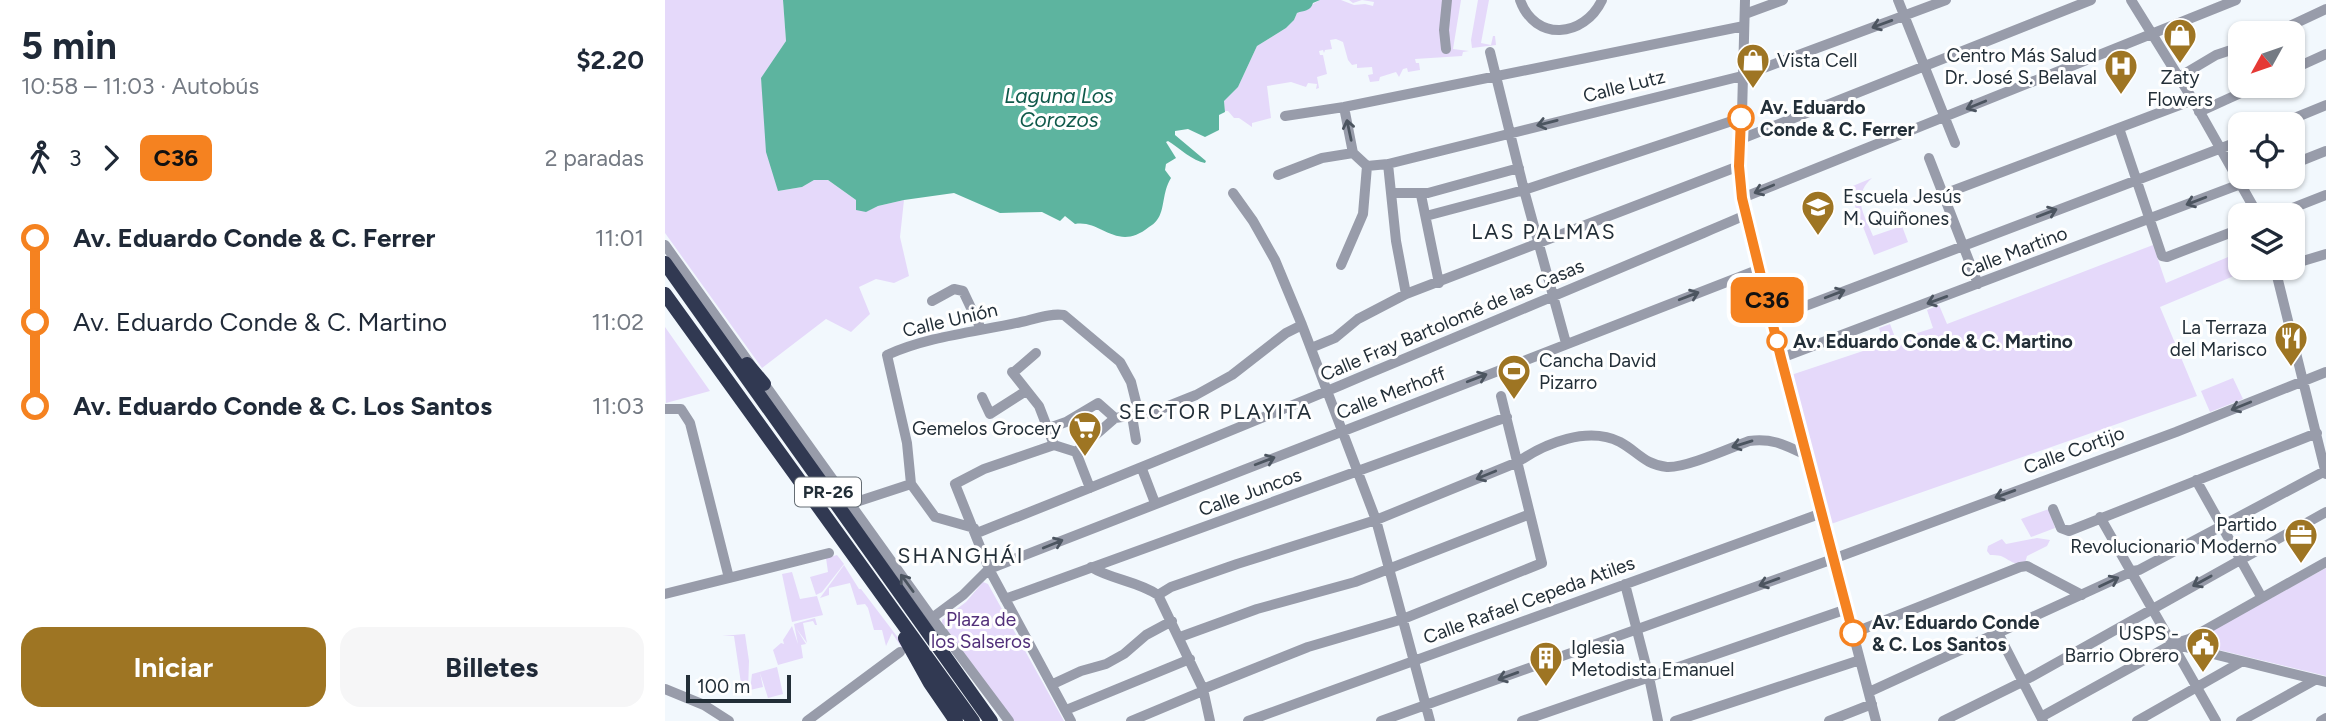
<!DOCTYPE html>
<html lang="es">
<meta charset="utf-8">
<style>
:root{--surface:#fff;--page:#f6f6f7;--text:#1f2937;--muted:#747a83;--accent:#9e7523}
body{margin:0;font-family:Figtree,sans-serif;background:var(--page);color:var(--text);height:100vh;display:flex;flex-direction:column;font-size:26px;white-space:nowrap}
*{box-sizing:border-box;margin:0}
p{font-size:23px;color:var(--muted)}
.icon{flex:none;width:38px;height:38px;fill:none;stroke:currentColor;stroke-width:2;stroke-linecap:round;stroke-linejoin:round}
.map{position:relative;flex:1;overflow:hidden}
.side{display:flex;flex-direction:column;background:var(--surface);width:665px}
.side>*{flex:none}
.badge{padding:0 14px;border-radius:10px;font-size:24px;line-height:46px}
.needle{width:46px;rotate:230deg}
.fabs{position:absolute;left:1563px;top:21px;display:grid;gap:14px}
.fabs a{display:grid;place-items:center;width:77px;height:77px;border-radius:14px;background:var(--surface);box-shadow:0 2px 5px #0004;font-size:35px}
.scale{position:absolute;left:21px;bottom:18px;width:105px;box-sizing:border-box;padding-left:7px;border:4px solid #232f38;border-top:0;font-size:19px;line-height:24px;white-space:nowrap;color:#232f38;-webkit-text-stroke:5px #fff;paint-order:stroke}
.map>.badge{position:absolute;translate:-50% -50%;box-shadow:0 0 0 4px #fff}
.legs{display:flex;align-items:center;gap:10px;height:77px;padding:0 21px;font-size:23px}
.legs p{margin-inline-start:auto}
.headline{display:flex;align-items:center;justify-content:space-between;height:119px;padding:0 21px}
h1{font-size:38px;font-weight:700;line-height:52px}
.primary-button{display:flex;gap:14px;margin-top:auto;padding:14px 21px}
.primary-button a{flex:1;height:80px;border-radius:21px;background:var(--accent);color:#fff;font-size:28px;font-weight:700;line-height:80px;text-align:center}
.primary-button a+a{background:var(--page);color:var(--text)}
ul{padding:0 21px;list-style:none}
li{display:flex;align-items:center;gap:24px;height:84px;font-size:26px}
li i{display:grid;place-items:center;width:10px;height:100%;margin:0 9px;background:currentColor}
li i::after{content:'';width:18px;height:18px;margin:-9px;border:5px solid;border-radius:50%;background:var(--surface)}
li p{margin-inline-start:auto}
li:first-child i{background:linear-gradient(#0000 50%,currentColor 0)}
li:last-child i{background:linear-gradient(currentColor 50%,#0000 0)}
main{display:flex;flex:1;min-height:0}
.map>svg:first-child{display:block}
.green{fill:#e5d9fa}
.water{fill:#5db49f}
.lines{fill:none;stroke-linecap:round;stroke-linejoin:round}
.minor{stroke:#989caa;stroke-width:10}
.highway{stroke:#313952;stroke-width:14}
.oneway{stroke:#4c5560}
.line-1-casing{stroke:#fff;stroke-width:16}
.line-1{stroke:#f58220;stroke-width:10}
.stop-1-dot{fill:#fff;stroke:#f58220;stroke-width:3.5}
.labels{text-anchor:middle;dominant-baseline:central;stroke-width:6;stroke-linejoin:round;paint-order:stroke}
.shield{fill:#fff;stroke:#656d74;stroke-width:2}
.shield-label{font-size:18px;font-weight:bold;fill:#232f38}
.poi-label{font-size:19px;fill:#232f38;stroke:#fff;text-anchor:end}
.street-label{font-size:19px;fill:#232f38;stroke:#fff}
.stop-label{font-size:19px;font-weight:bold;fill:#232f38;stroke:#fff;text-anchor:start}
.park-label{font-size:19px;fill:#52307a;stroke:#fff}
.water-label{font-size:21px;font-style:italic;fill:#0f594a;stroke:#fff}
.neighbourhood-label{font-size:21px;letter-spacing:2px;fill:#232f38;stroke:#fff}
</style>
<main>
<section class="side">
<div class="headline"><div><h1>5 min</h1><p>10:58 – 11:03 · Autobús</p></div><b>$2.20</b></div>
<div class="legs"><svg class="icon" aria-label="walk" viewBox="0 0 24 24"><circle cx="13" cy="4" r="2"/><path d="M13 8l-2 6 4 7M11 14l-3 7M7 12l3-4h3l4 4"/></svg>3<svg class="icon" aria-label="forward" viewBox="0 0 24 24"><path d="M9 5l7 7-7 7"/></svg><b class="badge" style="background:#f58220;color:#111">C36</b><p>2 paradas</p></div>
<ul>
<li><i style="color:#f58220"></i><b>Av. Eduardo Conde &amp; C. Ferrer</b><p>11:01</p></li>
<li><i style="color:#f58220"></i><span>Av. Eduardo Conde &amp; C. Martino</span><p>11:02</p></li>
<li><i style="color:#f58220"></i><b>Av. Eduardo Conde &amp; C. Los Santos</b><p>11:03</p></li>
</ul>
<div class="primary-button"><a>Iniciar</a><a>Billetes</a></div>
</section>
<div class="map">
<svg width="1661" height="721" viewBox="0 0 1661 721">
<rect width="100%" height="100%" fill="#f2f8fd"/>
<path class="green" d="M 0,0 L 118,0 L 121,41 L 96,79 L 113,191 L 137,187 L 149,180 L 163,180 L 191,200 L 200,212 L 213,206 L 239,200 L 235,237 L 244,276 L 229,283 L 211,279 L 194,287 L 205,314 L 186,332 L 161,319 L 97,368 L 0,233 Z
M 655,0 L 676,0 L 689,5 L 700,4 L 708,6 L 709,2 L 697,0 L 688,3 L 684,0 L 796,0 L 788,49 L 804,51 L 798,52 L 797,56 L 750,59 L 751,63 L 754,63 L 755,70 L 743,72 L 742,68 L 738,69 L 734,77 L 731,72 L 715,77 L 714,81 L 705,82 L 703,75 L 708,74 L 707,67 L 692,68 L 692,64 L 687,65 L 683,60 L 678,42 L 671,39 L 665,40 L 667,49 L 660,50 L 659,53 L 658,50 L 654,51 L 655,55 L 658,55 L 662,74 L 652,77 L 654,88 L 651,89 L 652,84 L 643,83 L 641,87 L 626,82 L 602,86 L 606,118 L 587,123 L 587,127 L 574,118 L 569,118 L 563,111 L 560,111 L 559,101 L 573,87 L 592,46 L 621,28 L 629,20 L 632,13 Z
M 813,0 L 824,0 L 816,43 L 826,45 L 828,36 L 830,36 L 831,45 L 807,48 L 806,40 Z
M 1207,178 C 1186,197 1199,214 1208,236 L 1237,226 L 1243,242 L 1209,255 L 1183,188 Z
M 1488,245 L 1501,283 L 1575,252 L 1575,268 L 1588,268 L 1495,307 L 1532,396 L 1166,524 L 1126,375 L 1219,344 L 1214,328 L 1225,324 L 1231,340 L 1268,328 L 1262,310 L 1274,305 L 1282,324 Z
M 0,327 L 45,391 L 1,403 Z
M 1568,378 L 1578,399 L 1545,412 L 1536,391 Z
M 1384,509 L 1390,528 L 1366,537 L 1356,519 Z
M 1372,538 L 1385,540 L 1382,546 L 1362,556 L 1360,563 C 1349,566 1345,560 1336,556 C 1332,555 1329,555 1325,555 L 1322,551 L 1323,546 L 1337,539 L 1341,544 Z
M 172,555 L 179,564 L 157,592 L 151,595 L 145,577 L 163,572 L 161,558 Z
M 179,565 L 194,589 L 196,589 L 234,639 L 267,693 L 227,633 L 221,646 L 217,630 L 209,630 L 203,608 L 200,604 L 192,605 L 185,583 L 164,588 L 164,595 L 155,598 Z
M 1661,568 L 1661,676 L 1538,646 L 1536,641 L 1540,634 Z
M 127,572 L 135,599 L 152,596 L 158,615 L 127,622 L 117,574 Z
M 318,582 L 323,584 L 399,721 L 349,721 L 277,623 L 277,620 L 301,602 Z
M 150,618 L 152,625 L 150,625 L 148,621 L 138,623 L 142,643 L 131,628 L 141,644 L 136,645 L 138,658 L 113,665 L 108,650 L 116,643 L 119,644 L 118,640 L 127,626 L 133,644 L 129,624 Z
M 80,634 L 84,661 L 83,691 L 67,694 L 77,690 L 69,636 L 57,636 Z
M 112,667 L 118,694 L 103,698 L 95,673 L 98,687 L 85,690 L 87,674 Z"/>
<path class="water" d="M 118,0 L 655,0 L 648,3 C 645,12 639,10 632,13 L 629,20 L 621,28 L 592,46 L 573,87 L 559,101 L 560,112 L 554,115 L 554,130 L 540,137 L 523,129 L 510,131 L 510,135 L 541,161 L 540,163 C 528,161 514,148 503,141 L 501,142 L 511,158 L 501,164 L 500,170 L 506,178 C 497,192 500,210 492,220 C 490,223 487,225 484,227 C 452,253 436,219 410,224 L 400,216 L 395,221 L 377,212 L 335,213 L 289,193 L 239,200 L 213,206 L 201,212 L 191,210 L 191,200 L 163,180 L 149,180 L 137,187 L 113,191 L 101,152 L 96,78 L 121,41 Z"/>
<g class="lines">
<path class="minor" d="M 855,0 C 870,42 919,38 937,0
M 1080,0 L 1075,190 L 1116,358 L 1211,721
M 1233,0 L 1290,143
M 1466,0 L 1528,100 L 1593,215
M 1080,14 L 1118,0
M 1610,33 L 1661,9
M 781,49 L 779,30 L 782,0
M 825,52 L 859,190 L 901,343
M 1628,69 L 1661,54
M 1514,77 L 1551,55 L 1575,47
M 679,107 L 688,153 L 702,166 L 723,164 L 1077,76 L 1281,0
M 1534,112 L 1591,86
M 620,116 L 679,107 L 1079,26
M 1615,124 L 1661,105
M 1454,128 L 1497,256 L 1502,257 L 1575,229
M 1076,139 L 1426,0
M 1264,158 L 1313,284
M 723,164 L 731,241 L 741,294
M 1628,164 L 1661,151
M 613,175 L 657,158 L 688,153
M 568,193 L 588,221 L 610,260 L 637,325 L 711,520 L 765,721
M 728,193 L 763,193 L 854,168
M 1279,194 L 1528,100
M 756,195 L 774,283
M 1077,198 L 1571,0
M 1610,215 L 1661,195
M 761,216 L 859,190 L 1076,118
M 0,245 L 267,618 L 344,721
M 1628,264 L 1661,254
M 676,265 L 698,214 L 702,166
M 1610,268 L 1661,474
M 267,301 L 289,289 L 298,291 L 316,329
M 1106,319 L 1575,141
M 646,348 L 670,338 L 693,319 L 741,294 L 1074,166
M 1116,358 L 1594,177
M 347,372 L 374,406 L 389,445
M 349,372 L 371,353
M 317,397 L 325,414 L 361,391
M 0,409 L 16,409 L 25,423 L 64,578
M 467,416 L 471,440
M 384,428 L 401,422 L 433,403 L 450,418
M 411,452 L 425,488
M 477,469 L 490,503
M 1531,480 L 1597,598
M 185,504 L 246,484
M 1388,509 L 1396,528 L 1404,531 L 1652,433
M 1435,517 L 1551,721
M 309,528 L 270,517 L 246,484 L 242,443 L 222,355 C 264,336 311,332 356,322 C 371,319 384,313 399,315 L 455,362 L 466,382 L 474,414
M 312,533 C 570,431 825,323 1081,215
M 426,567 C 447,580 473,581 493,595 L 538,689 L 545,721
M 960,584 L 984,677 L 993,721
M 0,594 L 164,553
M 493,595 L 506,587 L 572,564 L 711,520 L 853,462 C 880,443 923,426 955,442 C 972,451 980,465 1002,467 C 1021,468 1065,448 1084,441 C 1108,438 1120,445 1141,455
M 340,599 L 842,417
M 267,618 L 298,595 L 324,569 L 1095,269
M 1188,633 L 1355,567 L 1362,566 L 1417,595
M 1333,633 L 1378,721
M 515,637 L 592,609 L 690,582 L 865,514
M 1508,644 L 1661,682
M 388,684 L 416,671 L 441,664 L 459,654 L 481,635 L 507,621
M 0,689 L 39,705 L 64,721
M 538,689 L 643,647 L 738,619 L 877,563 L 836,396
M 1204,692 L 1468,571 L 1474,570 L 1660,471
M 401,710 L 525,659
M 1376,717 L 1508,644 L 1524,639 L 1661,562
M 142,721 L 235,652
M 406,721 L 324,569 L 290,484 L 319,469 L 389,445 L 411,452 L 450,418 L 486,413 L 531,395 L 567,375 L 621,333 L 637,325
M 466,721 L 538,691
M 583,721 L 1157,513
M 716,721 L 1168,559 L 1511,432 L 1661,372
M 857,721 L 1182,609
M 1010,721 L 1195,660
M 1164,721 L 1207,704
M 1278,721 L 1357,682 L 1661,512
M 1472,721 L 1576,662
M 1576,721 L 1650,680
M 1656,721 L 1661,718"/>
<path class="highway" d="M 0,263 L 326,721
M 0,294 L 308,721
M 82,364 L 99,384
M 240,638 L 265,683 L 291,721"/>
</g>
<defs><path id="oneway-shaft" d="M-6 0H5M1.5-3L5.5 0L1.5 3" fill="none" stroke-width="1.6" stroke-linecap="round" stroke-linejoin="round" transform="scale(1.75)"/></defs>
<g class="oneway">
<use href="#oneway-shaft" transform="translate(1217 24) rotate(160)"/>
<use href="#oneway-shaft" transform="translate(1311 105) rotate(158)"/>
<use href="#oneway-shaft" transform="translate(882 123) rotate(166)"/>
<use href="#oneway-shaft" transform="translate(684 130) rotate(-102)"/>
<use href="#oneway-shaft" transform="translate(1099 189) rotate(158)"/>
<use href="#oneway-shaft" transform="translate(1531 201) rotate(159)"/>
<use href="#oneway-shaft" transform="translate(1382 213) rotate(-21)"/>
<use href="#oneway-shaft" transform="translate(1170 294) rotate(-21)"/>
<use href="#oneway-shaft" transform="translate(1024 296) rotate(-21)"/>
<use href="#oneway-shaft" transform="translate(1272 300) rotate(160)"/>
<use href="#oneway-shaft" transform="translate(812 378) rotate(-21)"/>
<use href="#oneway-shaft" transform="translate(1576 406) rotate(158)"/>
<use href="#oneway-shaft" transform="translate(1077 444) rotate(163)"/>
<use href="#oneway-shaft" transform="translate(600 461) rotate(-21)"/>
<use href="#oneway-shaft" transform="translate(821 475) rotate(158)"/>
<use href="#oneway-shaft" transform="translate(1340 494) rotate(160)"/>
<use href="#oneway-shaft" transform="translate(388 544) rotate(-22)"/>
<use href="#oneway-shaft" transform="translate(1537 581) rotate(151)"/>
<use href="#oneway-shaft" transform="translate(1104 582) rotate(160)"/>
<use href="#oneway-shaft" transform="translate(1444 582) rotate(-25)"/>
<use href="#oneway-shaft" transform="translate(242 583) rotate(-126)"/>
<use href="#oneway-shaft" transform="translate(843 676) rotate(160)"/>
</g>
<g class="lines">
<defs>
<path id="line-1" d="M 1076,118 L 1074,166 L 1077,198 L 1116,358 L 1188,633"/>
</defs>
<use href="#line-1" class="line-1-casing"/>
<use href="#line-1" class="line-1"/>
</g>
<defs>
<symbol id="shop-pin" viewBox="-11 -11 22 30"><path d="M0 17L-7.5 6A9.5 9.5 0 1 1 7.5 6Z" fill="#9e7523" stroke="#fff"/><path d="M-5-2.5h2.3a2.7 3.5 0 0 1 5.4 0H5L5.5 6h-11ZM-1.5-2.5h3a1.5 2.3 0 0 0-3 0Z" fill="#fff"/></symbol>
<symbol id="hospital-pin" viewBox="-11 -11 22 30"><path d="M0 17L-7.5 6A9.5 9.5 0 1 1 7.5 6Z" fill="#9e7523" stroke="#fff"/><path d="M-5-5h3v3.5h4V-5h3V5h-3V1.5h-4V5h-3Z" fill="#fff"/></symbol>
<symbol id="school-pin" viewBox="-11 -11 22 30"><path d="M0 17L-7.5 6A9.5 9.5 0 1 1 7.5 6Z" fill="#9e7523" stroke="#fff"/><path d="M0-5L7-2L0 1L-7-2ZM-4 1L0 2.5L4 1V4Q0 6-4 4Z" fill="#fff"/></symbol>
<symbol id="restaurant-pin" viewBox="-11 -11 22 30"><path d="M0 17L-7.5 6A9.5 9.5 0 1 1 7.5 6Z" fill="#9e7523" stroke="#fff"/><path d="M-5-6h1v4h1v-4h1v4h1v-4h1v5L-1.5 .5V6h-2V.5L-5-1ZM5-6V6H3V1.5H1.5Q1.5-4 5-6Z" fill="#fff"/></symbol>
<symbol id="stadium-pin" viewBox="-11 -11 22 30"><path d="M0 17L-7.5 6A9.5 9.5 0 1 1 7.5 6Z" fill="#9e7523" stroke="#fff"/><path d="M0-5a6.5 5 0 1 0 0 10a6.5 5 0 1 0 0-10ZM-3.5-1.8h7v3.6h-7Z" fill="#fff"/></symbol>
<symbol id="supermarket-pin" viewBox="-11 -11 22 30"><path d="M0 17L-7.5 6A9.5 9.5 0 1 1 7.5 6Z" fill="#9e7523" stroke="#fff"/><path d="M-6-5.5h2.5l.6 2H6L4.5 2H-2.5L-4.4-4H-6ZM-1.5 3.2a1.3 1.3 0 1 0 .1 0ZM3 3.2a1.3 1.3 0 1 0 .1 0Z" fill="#fff"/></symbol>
<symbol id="office-pin" viewBox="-11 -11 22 30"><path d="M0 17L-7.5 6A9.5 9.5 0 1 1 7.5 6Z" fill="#9e7523" stroke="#fff"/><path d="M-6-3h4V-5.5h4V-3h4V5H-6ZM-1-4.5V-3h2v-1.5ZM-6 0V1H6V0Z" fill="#fff"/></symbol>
<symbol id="civic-pin" viewBox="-11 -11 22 30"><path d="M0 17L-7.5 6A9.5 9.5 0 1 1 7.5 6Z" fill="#9e7523" stroke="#fff"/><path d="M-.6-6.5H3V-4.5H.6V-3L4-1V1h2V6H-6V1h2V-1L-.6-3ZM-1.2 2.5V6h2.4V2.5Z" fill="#fff"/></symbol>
<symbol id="building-pin" viewBox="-11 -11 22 30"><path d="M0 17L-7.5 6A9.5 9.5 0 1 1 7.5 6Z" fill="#9e7523" stroke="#fff"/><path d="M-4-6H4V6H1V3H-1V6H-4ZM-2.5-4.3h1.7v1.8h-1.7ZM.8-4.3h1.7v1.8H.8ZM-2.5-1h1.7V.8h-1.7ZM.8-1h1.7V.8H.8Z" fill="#fff"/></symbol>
</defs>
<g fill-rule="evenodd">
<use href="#shop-pin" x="1496" y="16" width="38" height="52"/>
<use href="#shop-pin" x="1069" y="41" width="38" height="52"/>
<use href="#hospital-pin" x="1437" y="47" width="38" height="52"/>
<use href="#school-pin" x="1134" y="188" width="38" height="52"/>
<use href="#restaurant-pin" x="1607" y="319" width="38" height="52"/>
<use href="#stadium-pin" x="830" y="352" width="38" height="52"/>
<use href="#supermarket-pin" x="401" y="409" width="38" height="52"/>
<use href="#office-pin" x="1617" y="516" width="38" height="52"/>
<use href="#civic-pin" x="1519" y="625" width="38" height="52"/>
<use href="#building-pin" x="862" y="639" width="38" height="52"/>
</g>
<g class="stop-1-dot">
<circle cx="1076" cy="118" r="12"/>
<circle cx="1112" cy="341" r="9"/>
<circle cx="1188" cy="633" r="12"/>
</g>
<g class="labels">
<rect class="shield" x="130" y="477.5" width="66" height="29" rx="5"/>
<g class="shield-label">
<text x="163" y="492">PR-26</text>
</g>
<g class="poi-label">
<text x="1432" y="55">Centro Más Salud<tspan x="1432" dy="22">Dr. José S. Belaval</tspan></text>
<text x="1112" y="60" text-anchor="start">Vista Cell</text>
<text x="1515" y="77" text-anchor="middle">Zaty<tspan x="1515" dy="22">Flowers</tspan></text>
<text x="1178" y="196" text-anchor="start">Escuela Jesús<tspan x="1178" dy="22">M. Quiñones</tspan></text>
<text x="1602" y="327">La Terraza<tspan x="1602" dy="22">del Marisco</tspan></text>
<text x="874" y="360" text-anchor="start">Cancha David<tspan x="874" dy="22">Pizarro</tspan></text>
<text x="396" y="428">Gemelos Grocery</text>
<text x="1612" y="524">Partido<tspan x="1612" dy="22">Revolucionario Moderno</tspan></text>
<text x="1514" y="633">USPS -<tspan x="1514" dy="22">Barrio Obrero</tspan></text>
<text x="906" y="647" text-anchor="start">Iglesia<tspan x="906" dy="22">Metodista Emanuel</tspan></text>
</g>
<g class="street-label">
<text transform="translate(959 86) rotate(-14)">Calle Lutz</text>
<text transform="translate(1349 252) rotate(-21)">Calle Martino</text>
<text transform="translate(285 320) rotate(-13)">Calle Unión</text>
<text transform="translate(787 320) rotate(-23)">Calle Fray Bartolomé de las Casas</text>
<text transform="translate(726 393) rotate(-21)">Calle Merhoff</text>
<text transform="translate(1409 450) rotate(-20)">Calle Cortijo</text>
<text transform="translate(585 492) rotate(-20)">Calle Juncos</text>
<text transform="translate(864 600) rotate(-20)">Calle Rafael Cepeda Atiles</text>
</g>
<g class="stop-label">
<text x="1095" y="107">Av. Eduardo<tspan x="1095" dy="22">Conde &amp; C. Ferrer</tspan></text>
<text x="1128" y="341">Av. Eduardo Conde &amp; C. Martino</text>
<text x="1207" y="622">Av. Eduardo Conde<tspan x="1207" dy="22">&amp; C. Los Santos</tspan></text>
</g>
<g class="park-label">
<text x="316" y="619">Plaza de<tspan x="316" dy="22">los Salseros</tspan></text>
</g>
<g class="water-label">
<text x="394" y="95">Laguna Los<tspan x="394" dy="24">Corozos</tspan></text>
</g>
<g class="neighbourhood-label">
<text x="879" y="231">LAS PALMAS</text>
<text x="551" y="411">SECTOR PLAYITA</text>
<text x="296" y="555">SHANGHÁI</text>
</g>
</g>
</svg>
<div class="fabs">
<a><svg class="needle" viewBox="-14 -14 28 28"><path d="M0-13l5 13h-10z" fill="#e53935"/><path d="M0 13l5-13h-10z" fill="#747a83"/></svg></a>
<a><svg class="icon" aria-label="locate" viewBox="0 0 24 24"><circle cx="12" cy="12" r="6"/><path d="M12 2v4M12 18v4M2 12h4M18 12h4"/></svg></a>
<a><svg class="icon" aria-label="layers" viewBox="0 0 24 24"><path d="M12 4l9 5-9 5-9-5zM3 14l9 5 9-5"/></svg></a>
</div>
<div class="scale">100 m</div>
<b class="badge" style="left:1102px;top:300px;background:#f58220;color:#111">C36</b>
</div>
</main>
